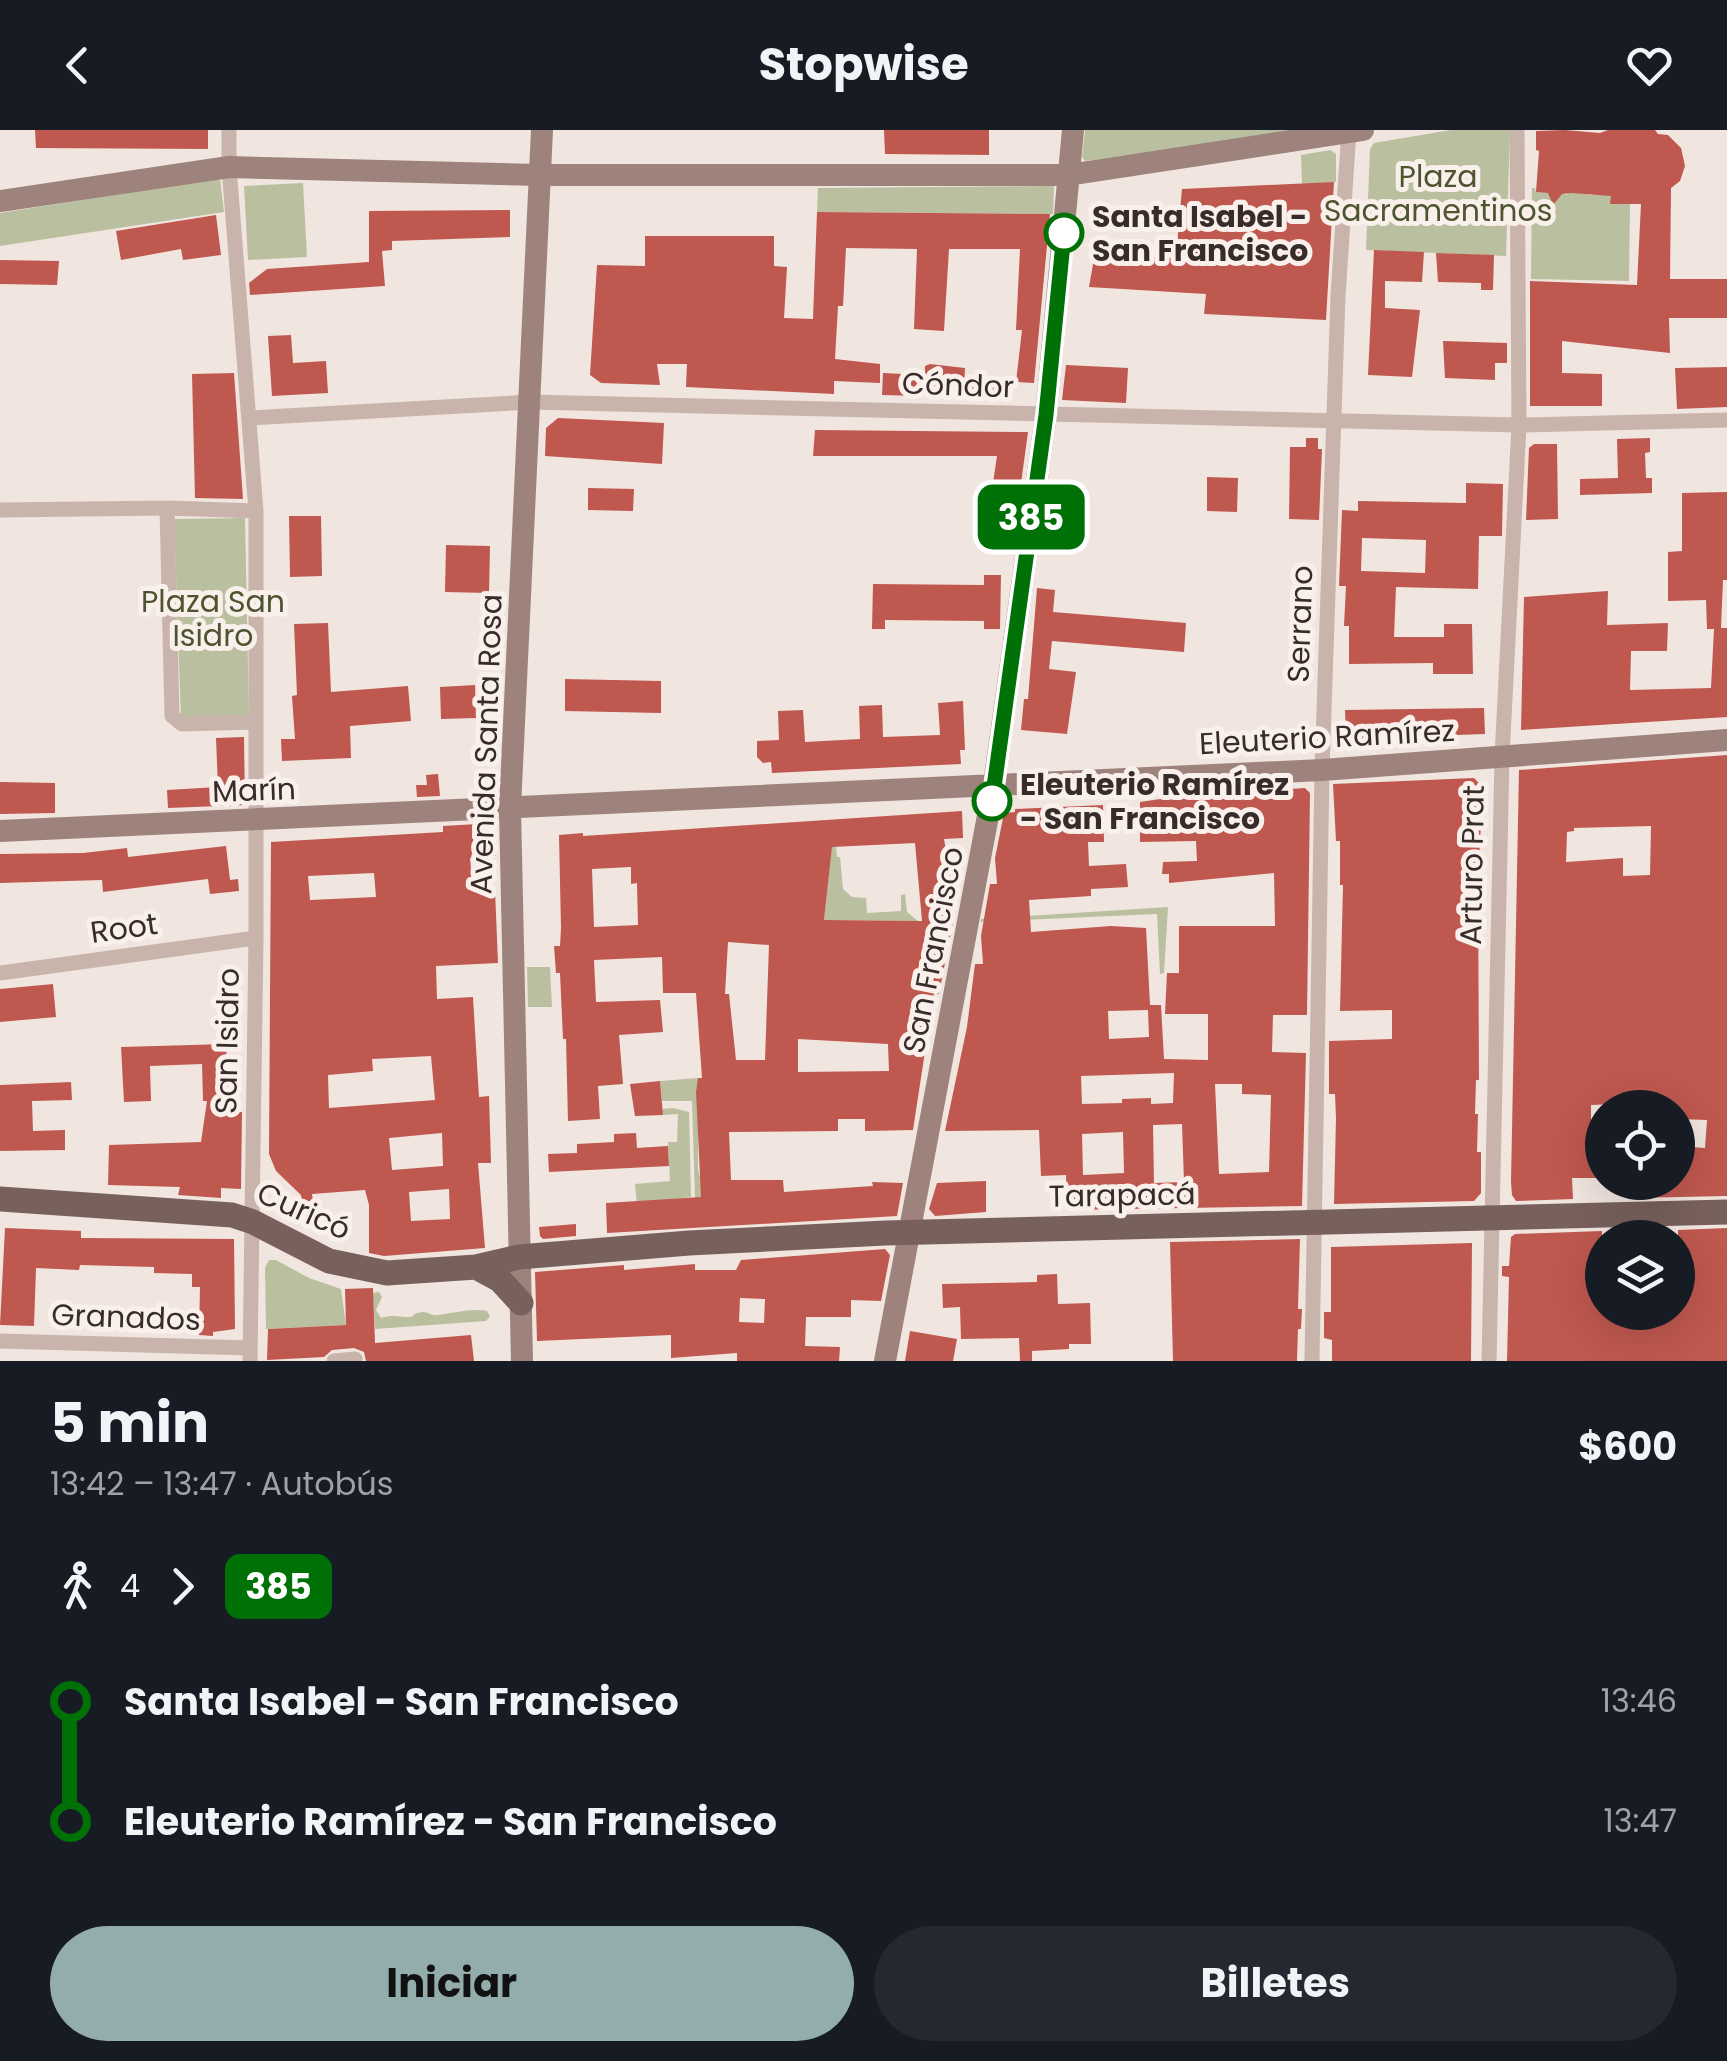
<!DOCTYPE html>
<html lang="es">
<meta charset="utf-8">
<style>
:root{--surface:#171b24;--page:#242831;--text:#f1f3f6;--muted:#9ea1a6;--accent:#93adac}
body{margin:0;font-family:Poppins,sans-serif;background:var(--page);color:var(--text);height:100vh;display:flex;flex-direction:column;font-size:38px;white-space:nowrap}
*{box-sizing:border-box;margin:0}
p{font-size:32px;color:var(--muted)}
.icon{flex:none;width:55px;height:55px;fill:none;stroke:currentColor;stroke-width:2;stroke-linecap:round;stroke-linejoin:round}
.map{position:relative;height:1231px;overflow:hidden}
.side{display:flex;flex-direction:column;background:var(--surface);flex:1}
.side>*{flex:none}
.badge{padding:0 20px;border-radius:15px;font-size:35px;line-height:65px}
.fabs{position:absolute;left:1585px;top:960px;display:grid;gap:20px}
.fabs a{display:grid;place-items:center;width:110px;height:110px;border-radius:50%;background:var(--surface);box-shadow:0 10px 40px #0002;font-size:50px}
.map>.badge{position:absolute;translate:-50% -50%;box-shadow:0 0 0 5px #fff}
.legs{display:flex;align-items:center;gap:15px;height:110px;padding:0 50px;font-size:32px}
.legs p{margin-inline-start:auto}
.summary{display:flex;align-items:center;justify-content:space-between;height:170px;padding:0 50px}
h1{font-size:55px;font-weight:700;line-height:75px}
.cta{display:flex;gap:20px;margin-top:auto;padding:20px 50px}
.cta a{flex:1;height:115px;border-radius:60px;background:var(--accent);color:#111;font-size:40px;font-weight:700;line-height:115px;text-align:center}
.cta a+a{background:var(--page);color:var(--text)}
ul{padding:0 50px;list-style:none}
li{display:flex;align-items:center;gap:35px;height:120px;font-size:38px}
li i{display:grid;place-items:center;width:15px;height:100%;margin:0 12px;background:currentColor}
li i::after{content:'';width:25px;height:25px;margin:-12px;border:8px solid;border-radius:50%;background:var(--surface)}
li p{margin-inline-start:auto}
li:first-child i{background:linear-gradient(#0000 50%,currentColor 0)}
li:last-child i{background:linear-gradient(currentColor 50%,#0000 0)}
header{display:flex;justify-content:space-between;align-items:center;height:130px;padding:0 50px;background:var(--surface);font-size:45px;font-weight:700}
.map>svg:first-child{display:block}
.green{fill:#bac09f}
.building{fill:#bf584f;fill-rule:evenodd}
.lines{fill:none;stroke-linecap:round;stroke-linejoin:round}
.street{stroke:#c9b4ab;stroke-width:15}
.secondary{stroke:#9d837c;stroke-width:22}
.primary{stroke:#78615c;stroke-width:25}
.line-1-casing{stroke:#fff;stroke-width:22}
.line-1{stroke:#007106;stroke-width:15}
.stop-1-dot{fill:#fff;stroke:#007106;stroke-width:5}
.labels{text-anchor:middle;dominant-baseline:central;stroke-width:10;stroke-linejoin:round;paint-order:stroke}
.park-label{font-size:30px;fill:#4d542f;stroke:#f9f0eb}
.stop-label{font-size:30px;font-weight:bold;fill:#372c2a;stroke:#f9f0eb;text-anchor:start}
.street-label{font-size:30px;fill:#372c2a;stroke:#f9f0eb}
</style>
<header><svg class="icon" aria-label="back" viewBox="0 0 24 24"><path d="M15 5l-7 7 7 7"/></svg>Stopwise<svg class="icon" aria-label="heart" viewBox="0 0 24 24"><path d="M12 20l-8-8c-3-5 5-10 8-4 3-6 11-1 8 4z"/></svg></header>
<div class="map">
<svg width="1727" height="1231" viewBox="0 0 1727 1231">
<rect width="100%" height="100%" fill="#f1e5df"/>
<path class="green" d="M 1085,0 L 1309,0 L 1085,31 L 1082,27 Z
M 1451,0 L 1510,0 L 1506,126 L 1366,120 L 1370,19 L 1374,13 Z
M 1330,20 L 1336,24 L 1336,52 L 1302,54 L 1301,25 Z
M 220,48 L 224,82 L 0,116 L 0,83 Z
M 303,53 L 307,127 L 248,130 L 244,56 Z
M 1054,56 L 1053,84 L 817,82 L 818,58 Z
M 1532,58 L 1535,58 L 1536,62 L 1550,63 L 1557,70 L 1560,60 L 1566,65 L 1570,62 L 1592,65 L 1611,60 L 1611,73 L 1630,74 L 1629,151 L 1531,149 Z
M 245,388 L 249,587 L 181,589 L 174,389 Z
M 832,715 L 836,715 L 837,727 L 840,727 L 843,759 L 852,767 L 866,768 L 867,783 L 901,781 L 901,765 L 905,764 L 907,782 L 918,791 L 824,790 Z
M 1168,777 L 1164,843 L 1160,844 L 1157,784 L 980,792 L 981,789 Z
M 527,837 L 550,837 L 552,877 L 528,877 Z
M 698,948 L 698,1040 L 706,1067 L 695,1069 L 692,971 L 662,971 L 660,951 Z
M 673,978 L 689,982 L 691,1067 L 637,1074 L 635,1054 L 670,1051 L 668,1012 L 677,1012 L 678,984 L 663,985 L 662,979 Z
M 276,1130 L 309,1148 L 341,1159 L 346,1195 L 266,1199 L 265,1138 L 269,1130 Z
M 379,1162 L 382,1167 L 376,1180 L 381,1188 C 391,1185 395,1186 405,1187 C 419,1187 408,1184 422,1182 C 430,1182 430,1186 438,1185 C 454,1183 472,1178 487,1181 L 490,1186 L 486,1191 L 375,1199 L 373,1163 Z"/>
<path class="building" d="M 35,0 L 208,0 L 208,19 L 36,18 Z
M 884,0 L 989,0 L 989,25 L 885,24 Z
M 1565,0 L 1600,3 L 1608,0 L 1655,0 L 1658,4 L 1668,5 L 1681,18 L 1685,36 L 1680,51 L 1671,58 L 1670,149 L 1727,149 L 1727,188 L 1669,188 L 1670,223 L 1562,211 L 1562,243 L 1602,244 L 1602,276 L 1530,276 L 1530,151 L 1637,155 L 1641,74 L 1610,74 L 1611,66 L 1571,63 L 1562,64 L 1553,75 L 1548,63 L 1536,62 L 1539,21 L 1536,20 L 1536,1 Z
M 1334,52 L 1326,190 L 1204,184 L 1206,164 L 1089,157 L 1095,123 L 1176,128 L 1182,59 Z
M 510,80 L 510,107 L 392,111 L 392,120 L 382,121 L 385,156 L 250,165 L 249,153 L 267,139 L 369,132 L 369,81 Z
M 817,82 L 1050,84 L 1034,253 L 1016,252 L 1022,200 L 1016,200 L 1020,119 L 949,119 L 944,201 L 914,199 L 917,119 L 846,118 L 843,176 L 838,176 L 835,229 L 880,234 L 880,253 L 834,251 L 834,264 L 686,257 L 687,234 L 657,234 L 660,255 L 601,253 L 590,245 L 597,135 L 645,136 L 645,106 L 774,106 L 774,136 L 787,137 L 784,188 L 813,189 Z
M 216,85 L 221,125 L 183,130 L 181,119 L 121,130 L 116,101 Z
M 1374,120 L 1424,122 L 1422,152 L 1385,151 L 1385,178 L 1420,180 L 1412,247 L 1368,245 Z
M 1436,123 L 1494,125 L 1493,160 L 1481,160 L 1481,153 L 1438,152 Z
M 0,130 L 59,131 L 57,155 L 0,154 Z
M 291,205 L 293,233 L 326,231 L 328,263 L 272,266 L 268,206 Z
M 1443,211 L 1507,213 L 1507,233 L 1495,233 L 1495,250 L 1445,248 Z
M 930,234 L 965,238 L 964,257 L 925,256 L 925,236 Z
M 1066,235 L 1128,238 L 1126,273 L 1062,270 Z
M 1727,237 L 1727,277 L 1677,279 L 1675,238 Z
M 234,243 L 243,369 L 195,368 L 192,244 Z
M 883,243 L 923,245 L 922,266 L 882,265 Z
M 968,247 L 1008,249 L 1007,270 L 968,268 Z
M 558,288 L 664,293 L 662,334 L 545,326 L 546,298 Z
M 815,300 L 1028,302 L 1019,368 L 991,366 L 997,326 L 813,326 Z
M 1306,308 L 1318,308 L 1318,319 L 1322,319 L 1319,390 L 1289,389 L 1290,317 L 1306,317 Z
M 1650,308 L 1650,322 L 1645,323 L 1646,348 L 1652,348 L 1652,363 L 1580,365 L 1580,349 L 1618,348 L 1617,309 Z
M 1534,314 L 1557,314 L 1558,389 L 1526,390 L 1529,318 Z
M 1207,347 L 1238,348 L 1237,382 L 1207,381 Z
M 1466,353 L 1503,354 L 1502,406 L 1479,406 L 1478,459 L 1396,457 L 1394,507 L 1444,507 L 1444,494 L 1472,494 L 1473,544 L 1433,544 L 1433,533 L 1349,534 L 1349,496 L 1344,496 L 1346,456 L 1339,456 L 1342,380 L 1358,381 L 1358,371 L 1466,373 ZM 1362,408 L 1426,410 L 1425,443 L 1361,441 Z
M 588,358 L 634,359 L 633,381 L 588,380 Z
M 1727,362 L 1727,450 L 1723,450 L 1721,498 L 1727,498 L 1727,587 L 1521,600 L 1524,467 L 1608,461 L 1607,495 L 1668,493 L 1667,521 L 1631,521 L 1630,560 L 1711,558 L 1714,499 L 1707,499 L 1706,470 L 1668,471 L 1668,422 L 1682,421 L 1682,363 Z
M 289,386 L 321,386 L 322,446 L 290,447 Z
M 446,415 L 490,416 L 489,463 L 445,462 Z
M 984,445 L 1001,445 L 1000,499 L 984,499 L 984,491 L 885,490 L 885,499 L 872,499 L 873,454 L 984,455 Z
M 1037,458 L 1055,460 L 1053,482 L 1186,493 L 1184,522 L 1052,511 L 1049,539 L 1076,542 L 1067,604 L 1021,600 L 1024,569 L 1028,569 Z
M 328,493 L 331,562 L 408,556 L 411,591 L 350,596 L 351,628 L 282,631 L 281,609 L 295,609 L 292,566 L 297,565 L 294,494 Z
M 565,549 L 661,551 L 661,583 L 565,581 Z
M 475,555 L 476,588 L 441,589 L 440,557 Z
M 963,571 L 965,620 L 960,620 L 961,634 L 772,643 L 771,632 L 763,633 L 757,627 L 757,611 L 779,610 L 778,581 L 803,580 L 805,612 L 860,609 L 859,576 L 882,575 L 883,607 L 940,605 L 938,573 Z
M 1484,578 L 1485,604 L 1346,609 L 1345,580 Z
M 244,607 L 245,675 L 168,678 L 167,660 L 218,657 L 216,608 Z
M 1727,625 L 1727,1066 L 1633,1068 L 1634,1052 L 1678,1052 L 1678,1016 L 1705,1018 L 1707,990 L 1678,989 L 1678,978 L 1637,978 L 1637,973 L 1591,975 L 1591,1010 L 1602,1010 L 1602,1048 L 1572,1048 L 1573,1069 L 1516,1071 L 1512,1065 L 1511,1052 L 1519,640 ZM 1651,696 L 1650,745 L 1623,746 L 1623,728 L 1566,732 L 1567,702 L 1574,701 L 1574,698 Z
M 438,644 L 440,666 L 417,667 L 416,655 L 427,655 L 426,645 Z
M 1474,648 L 1483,657 L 1478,749 L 1479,950 L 1476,950 L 1475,984 L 1478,984 L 1477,1022 L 1481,1022 L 1481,1063 L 1474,1071 L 1334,1074 L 1336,988 L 1335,964 L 1329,964 L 1329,911 L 1392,909 L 1392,880 L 1340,881 L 1343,755 L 1340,755 L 1340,711 L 1336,711 L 1333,654 Z
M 0,652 L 55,653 L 55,683 L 0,684 Z
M 1305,658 L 1310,663 L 1307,885 L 1273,885 L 1272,922 L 1306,923 L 1302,1076 L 1067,1080 L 1066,1045 L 1041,1046 L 1039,1000 L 945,1001 L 967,897 L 975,834 L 983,834 L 981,806 L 990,754 L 997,754 L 995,728 L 1004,683 L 1015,682 L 1015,679 L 1103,675 L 1104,712 L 1088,712 L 1089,736 L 1126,734 L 1128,757 L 1091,759 L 1091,766 L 1029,770 L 1031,802 L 1111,796 L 1146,798 L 1150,875 L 1161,875 L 1164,929 L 1208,930 L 1208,884 L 1165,884 L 1167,843 L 1179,843 L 1179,796 L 1275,796 L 1274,743 L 1169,753 L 1169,744 L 1162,744 L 1163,732 L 1197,731 L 1196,711 L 1140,712 L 1140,672 L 1181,666 ZM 1148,880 L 1149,907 L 1109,909 L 1108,881 ZM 1174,943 L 1173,973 L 1151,974 L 1151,968 L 1122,969 L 1122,973 L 1082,974 L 1081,946 ZM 1215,954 L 1242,954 L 1242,964 L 1271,965 L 1269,1042 L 1219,1044 ZM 1182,994 L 1184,1052 L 1154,1053 L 1153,995 ZM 1123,1002 L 1124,1043 L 1083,1045 L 1082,1004 Z
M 962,681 L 963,708 L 944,709 L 951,749 L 952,761 L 947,762 L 949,791 L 953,791 L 939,864 L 934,863 L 913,1000 L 865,1001 L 865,989 L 838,989 L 838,1001 L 729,1002 L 731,1050 L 783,1050 L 784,1062 L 873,1056 L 872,1052 L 903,1053 L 897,1086 L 607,1103 L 606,1073 L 701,1067 L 696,962 L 698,948 L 702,948 L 696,863 L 663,863 L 662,827 L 594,830 L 596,872 L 660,870 L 663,902 L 619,905 L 623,954 L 598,956 L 600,989 L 568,991 L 566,909 L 563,909 L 560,843 L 556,843 L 554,816 L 560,816 L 561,798 L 559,705 L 583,703 L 583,706 ZM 915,713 L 922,791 L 824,790 L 832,717 ZM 631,737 L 631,754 L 637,753 L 638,795 L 594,797 L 592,739 ZM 728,812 L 769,815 L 765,930 L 736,930 L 729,864 L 725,864 ZM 798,909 L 888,914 L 889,941 L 798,942 Z
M 495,693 L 496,726 L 470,728 L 473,762 L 495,760 L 498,833 L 436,836 L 437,869 L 473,867 L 479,967 L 489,966 L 491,1033 L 478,1033 L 485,1118 L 384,1126 L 369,1123 L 369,1075 L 365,1060 L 312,1064 L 313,1071 L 302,1072 L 301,1065 L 276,1041 L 269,1024 L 271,712 L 443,702 L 443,696 ZM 374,743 L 376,767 L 310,770 L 308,746 ZM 431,926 L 435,970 L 329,978 L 328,945 L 373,941 L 372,929 ZM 442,1003 L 443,1036 L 392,1040 L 389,1008 ZM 449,1059 L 450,1089 L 411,1091 L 409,1062 Z
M 226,716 L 230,750 L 238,749 L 239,761 L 210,764 L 208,749 L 103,762 L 102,750 L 0,753 L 0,724 L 83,723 L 127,718 L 128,727 Z
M 53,854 L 56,887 L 0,892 L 0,859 Z
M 226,914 L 229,982 L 242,982 L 241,1059 L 221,1058 L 221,1068 L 178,1065 L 180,1057 L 108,1055 L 109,1015 L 201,1012 L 207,971 L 203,971 L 202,934 L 150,936 L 151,971 L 124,972 L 121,917 Z
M 660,951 L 663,985 L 635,986 L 630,954 Z
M 71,952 L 72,970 L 32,971 L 33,1001 L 65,1000 L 65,1020 L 0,1021 L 0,955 Z
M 636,1003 L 637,1018 L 668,1016 L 669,1036 L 549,1042 L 548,1024 L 577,1023 L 577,1014 L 614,1012 L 614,1004 Z
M 986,1051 L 986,1082 L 935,1086 L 929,1079 L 937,1053 Z
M 576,1094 L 576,1106 L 543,1109 L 540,1106 L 539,1097 Z
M 5,1098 L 81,1101 L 81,1108 L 234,1109 L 235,1199 L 213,1202 L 213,1206 L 199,1205 L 200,1157 L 192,1157 L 192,1144 L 154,1143 L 154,1137 L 80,1135 L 79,1140 L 36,1138 L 34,1196 L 0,1195 Z
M 1727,1098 L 1727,1231 L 1507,1231 L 1509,1147 L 1502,1146 L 1502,1136 L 1509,1136 L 1511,1107 L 1515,1104 L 1602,1101 L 1602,1182 L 1678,1182 L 1678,1100 Z
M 1300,1109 L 1298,1179 L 1302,1179 L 1301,1199 L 1298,1199 L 1297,1231 L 1173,1231 L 1170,1112 Z
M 1472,1113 L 1471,1231 L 1332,1231 L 1332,1210 L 1324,1208 L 1324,1182 L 1331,1182 L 1331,1117 Z
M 885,1119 L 890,1125 L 881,1171 L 851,1170 L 851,1187 L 806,1187 L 805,1216 L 840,1217 L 839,1231 L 737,1231 L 737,1223 L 671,1228 L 671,1205 L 537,1211 L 535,1142 L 624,1135 L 624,1140 L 695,1134 L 695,1140 L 736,1140 L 741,1130 ZM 740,1168 L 765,1169 L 764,1193 L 739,1192 Z
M 1057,1144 L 1058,1174 L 1090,1173 L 1091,1214 L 1069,1214 L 1069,1219 L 1032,1221 L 1032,1231 L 1020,1231 L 1019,1208 L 961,1209 L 960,1177 L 943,1178 L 942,1154 L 1037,1152 L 1037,1145 Z
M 373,1158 L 375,1213 L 471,1205 L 474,1231 L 366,1231 L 364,1222 L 354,1218 L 332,1220 L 324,1227 L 267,1230 L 268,1199 L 346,1195 L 345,1159 Z
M 910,1201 L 957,1209 L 953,1231 L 905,1231 Z"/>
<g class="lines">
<path class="street" d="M 229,0 L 229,37 L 256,381 L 256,808 L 250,1231
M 249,288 L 530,272 L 1519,295 L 1727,290
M 167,378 L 172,586 L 182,594 L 256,592
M 0,380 L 167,378 L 256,381
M 0,843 L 256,808
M 0,1211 L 250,1218
M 334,1231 L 355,1229
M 1312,1231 L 1322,640 L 1338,166 L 1349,0
M 1489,1231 L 1502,627 L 1519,295 L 1517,0"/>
<path class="secondary" d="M 0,71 L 229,37 L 540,45 L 1068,45 L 1363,0
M 0,701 L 1322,640 L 1727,610
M 522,1231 L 510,678 L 542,0
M 885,1231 L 994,654 L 1046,285 L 1073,0"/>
<path class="primary" d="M 0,1069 L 232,1085 L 253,1092 L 329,1131 L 387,1143 L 476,1137 L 519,1127 L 689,1113 L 885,1103 L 1727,1082
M 476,1137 L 500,1150 L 521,1173"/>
</g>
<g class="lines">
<defs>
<path id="line-1" d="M 992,671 L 1046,285 L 1064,103"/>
</defs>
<use href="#line-1" class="line-1-casing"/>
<use href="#line-1" class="line-1"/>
</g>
<g class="stop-1-dot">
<circle cx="1064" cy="103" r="18"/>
<circle cx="992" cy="671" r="18"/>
</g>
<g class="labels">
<g class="park-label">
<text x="1438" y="46">Plaza<tspan x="1438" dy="34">Sacramentinos</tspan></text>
<text x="213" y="471">Plaza San<tspan x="213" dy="34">Isidro</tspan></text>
</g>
<g class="stop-label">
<text x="1092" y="86">Santa Isabel -<tspan x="1092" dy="34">San Francisco</tspan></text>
<text x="1020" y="654">Eleuterio Ramírez<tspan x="1020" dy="34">- San Francisco</tspan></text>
</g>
<g class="street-label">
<text transform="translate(958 255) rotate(2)">Cóndor</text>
<text transform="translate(1300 494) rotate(-88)">Serrano</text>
<text transform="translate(1327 607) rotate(-3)">Eleuterio Ramírez</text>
<text transform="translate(486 614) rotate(-88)">Avenida Santa Rosa</text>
<text transform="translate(254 660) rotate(-2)">Marín</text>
<text transform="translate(1472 735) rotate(-89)">Arturo Prat</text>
<text transform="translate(124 798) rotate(-8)">Root</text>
<text transform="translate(933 820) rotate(-79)">San Francisco</text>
<text transform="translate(227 911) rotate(-89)">San Isidro</text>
<text transform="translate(1122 1065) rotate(-1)">Tarapacá</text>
<text transform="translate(304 1081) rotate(24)">Curicó</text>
<text transform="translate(126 1187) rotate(2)">Granados</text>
</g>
</g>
</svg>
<div class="fabs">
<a><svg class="icon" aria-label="locate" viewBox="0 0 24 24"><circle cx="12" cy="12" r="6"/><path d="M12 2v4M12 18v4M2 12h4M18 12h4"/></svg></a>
<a><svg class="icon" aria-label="layers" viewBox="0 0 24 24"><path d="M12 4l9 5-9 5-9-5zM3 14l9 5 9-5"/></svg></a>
</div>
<b class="badge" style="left:1031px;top:387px;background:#007106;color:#fff">385</b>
</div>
<section class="side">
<div class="summary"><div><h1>5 min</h1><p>13:42 – 13:47 · Autobús</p></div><b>$600</b></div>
<div class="legs"><svg class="icon" aria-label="walk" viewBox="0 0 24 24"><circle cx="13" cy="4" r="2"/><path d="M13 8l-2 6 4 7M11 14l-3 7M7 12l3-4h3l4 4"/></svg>4<svg class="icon" aria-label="forward" viewBox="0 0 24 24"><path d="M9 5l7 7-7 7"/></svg><b class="badge" style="background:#007106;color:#fff">385</b></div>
<ul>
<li><i style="color:#007106"></i><b>Santa Isabel - San Francisco</b><p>13:46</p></li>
<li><i style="color:#007106"></i><b>Eleuterio Ramírez - San Francisco</b><p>13:47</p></li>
</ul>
<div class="cta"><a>Iniciar</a><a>Billetes</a></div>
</section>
